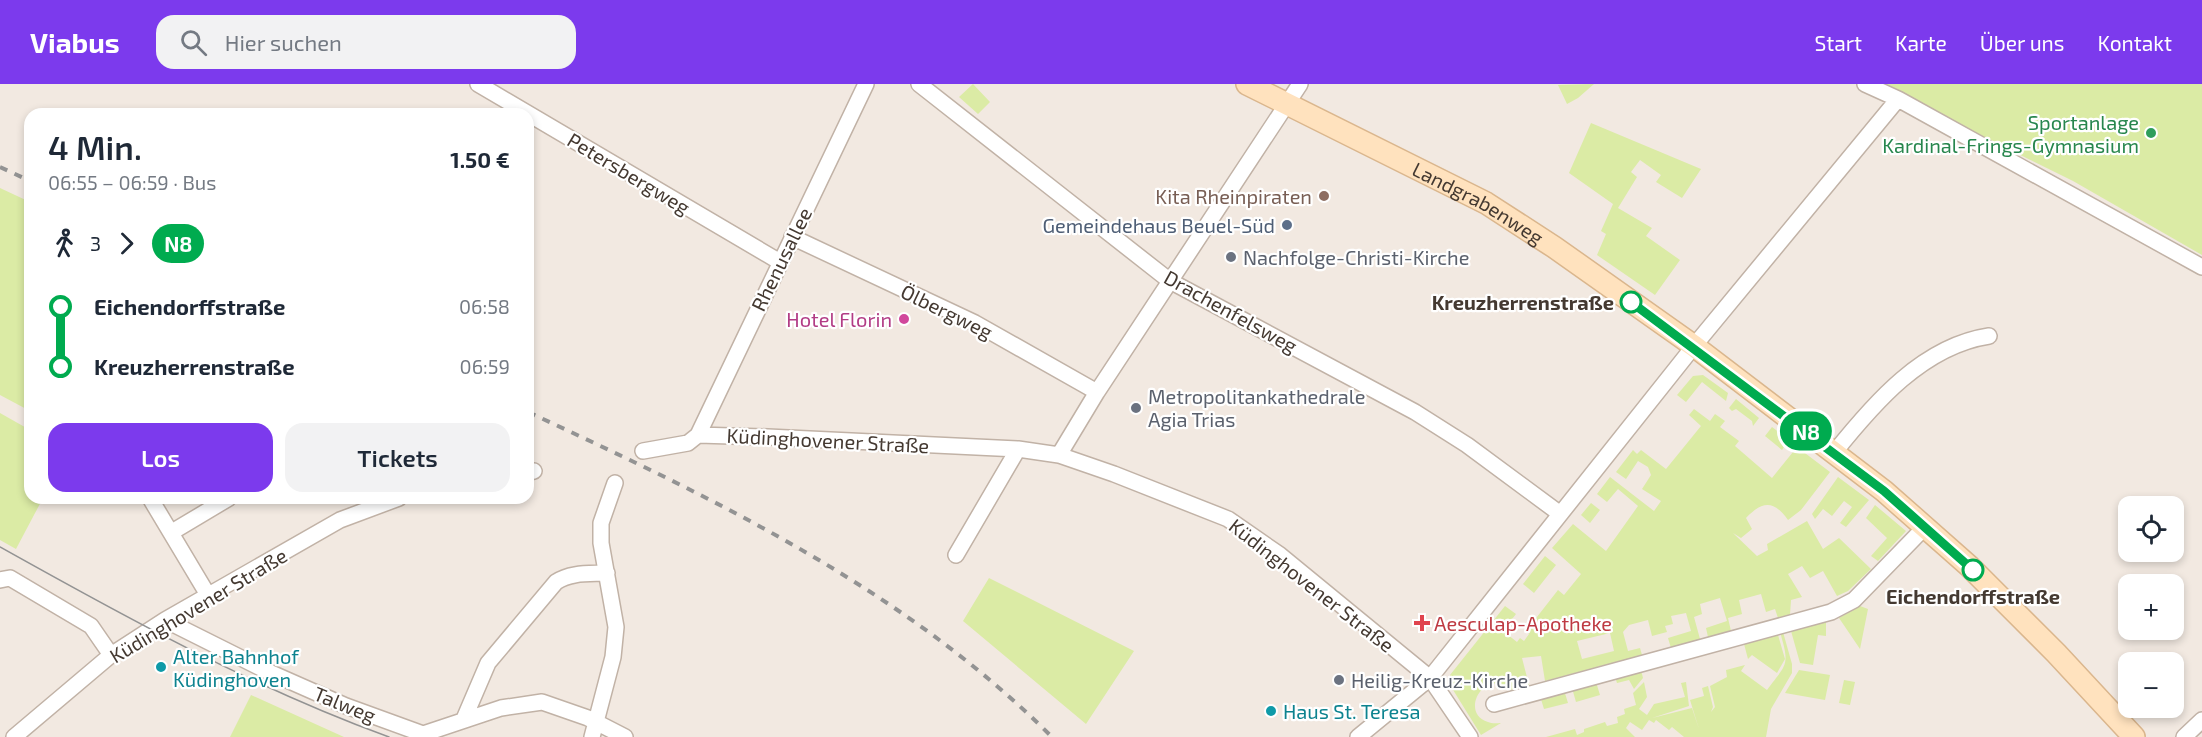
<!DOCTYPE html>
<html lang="de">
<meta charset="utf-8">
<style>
:root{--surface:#fff;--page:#f2f2f3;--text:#1f2937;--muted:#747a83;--accent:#7c3aed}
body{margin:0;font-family:"Exo 2",sans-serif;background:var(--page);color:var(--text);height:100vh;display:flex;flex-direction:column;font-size:22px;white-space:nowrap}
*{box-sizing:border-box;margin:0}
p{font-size:20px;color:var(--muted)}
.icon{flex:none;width:33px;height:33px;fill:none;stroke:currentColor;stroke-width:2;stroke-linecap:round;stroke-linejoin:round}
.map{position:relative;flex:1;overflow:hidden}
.drawer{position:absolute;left:24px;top:24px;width:510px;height:396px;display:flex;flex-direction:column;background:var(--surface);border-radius:18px;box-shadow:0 3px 9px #0003}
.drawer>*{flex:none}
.badge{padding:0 12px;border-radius:20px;font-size:21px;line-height:39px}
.fabs{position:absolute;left:2118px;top:412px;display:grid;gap:12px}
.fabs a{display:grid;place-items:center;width:66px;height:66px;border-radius:12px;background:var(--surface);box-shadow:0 3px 9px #0003;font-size:30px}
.map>.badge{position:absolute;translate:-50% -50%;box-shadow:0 0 0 3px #fff}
.legs{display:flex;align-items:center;gap:9px;height:66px;padding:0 24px;font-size:20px}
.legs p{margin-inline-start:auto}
.overview{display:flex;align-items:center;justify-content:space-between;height:102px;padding:0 24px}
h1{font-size:33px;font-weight:600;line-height:45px}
.button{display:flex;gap:12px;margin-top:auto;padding:12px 24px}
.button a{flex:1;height:69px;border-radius:18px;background:var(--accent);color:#fff;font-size:24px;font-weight:600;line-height:69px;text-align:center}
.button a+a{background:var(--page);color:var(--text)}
ul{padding:0 24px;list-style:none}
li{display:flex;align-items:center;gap:21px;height:60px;font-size:22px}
li i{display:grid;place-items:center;width:9px;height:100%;margin:0 8px;background:currentColor}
li i::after{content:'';width:15px;height:15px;margin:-8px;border:4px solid;border-radius:50%;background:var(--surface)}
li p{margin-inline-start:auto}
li:first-child i{background:linear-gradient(#0000 50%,currentColor 0)}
li:last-child i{background:linear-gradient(currentColor 50%,#0000 0)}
header{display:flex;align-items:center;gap:36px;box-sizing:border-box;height:84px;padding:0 30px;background:var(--accent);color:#fff}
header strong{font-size:28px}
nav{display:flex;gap:33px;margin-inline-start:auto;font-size:21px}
.search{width:420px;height:54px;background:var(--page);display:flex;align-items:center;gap:15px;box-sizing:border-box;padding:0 21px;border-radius:18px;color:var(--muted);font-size:22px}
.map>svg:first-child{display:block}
.green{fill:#dbeba5;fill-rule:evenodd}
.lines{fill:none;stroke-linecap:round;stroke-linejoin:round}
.street-casing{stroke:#c1b2a6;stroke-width:18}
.secondary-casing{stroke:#dab68d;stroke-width:24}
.street{stroke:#fff;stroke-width:15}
.secondary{stroke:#ffe2be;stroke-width:21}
.tram{stroke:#939393;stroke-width:1.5}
.rail{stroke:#939393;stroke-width:4;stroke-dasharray:8 8;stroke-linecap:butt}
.line-1-casing{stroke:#fff;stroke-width:14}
.line-1{stroke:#00ab4f;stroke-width:9}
.leisure-dot{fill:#2e9e5b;stroke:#fff;stroke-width:2}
.education-dot{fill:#8d6e63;stroke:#fff;stroke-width:2}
.service-dot{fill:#5c6f8a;stroke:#fff;stroke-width:2}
.worship-dot{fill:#6b7280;stroke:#fff;stroke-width:2}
.stop-1-dot{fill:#fff;stroke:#00ab4f;stroke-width:3}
.hotel-dot{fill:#d1479c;stroke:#fff;stroke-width:2}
.health-dot{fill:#e0444e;stroke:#fff;stroke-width:2}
.culture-dot{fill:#0f9aa8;stroke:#fff;stroke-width:2}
.labels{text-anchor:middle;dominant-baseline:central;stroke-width:4.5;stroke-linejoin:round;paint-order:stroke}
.leisure-label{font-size:20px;fill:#27864d;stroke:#fff;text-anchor:end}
.street-label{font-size:20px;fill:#443931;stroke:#fff}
.education-label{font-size:20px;fill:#785e54;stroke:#fff;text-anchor:end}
.service-label{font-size:20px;fill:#4e5e75;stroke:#fff;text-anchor:end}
.worship-label{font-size:20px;fill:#5b616d;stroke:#fff;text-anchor:start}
.stop-label{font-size:20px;font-weight:bold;fill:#443931;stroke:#fff;text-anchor:end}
.hotel-label{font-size:20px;fill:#b23c85;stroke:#fff;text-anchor:end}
.health-label{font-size:20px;fill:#be3a42;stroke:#fff;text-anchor:start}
.culture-label{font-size:20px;fill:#0d838f;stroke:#fff;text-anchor:start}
</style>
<header>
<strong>Viabus</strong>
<div class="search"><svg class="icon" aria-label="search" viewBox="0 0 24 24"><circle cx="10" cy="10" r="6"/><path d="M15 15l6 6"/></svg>Hier suchen</div>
<nav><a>Start</a><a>Karte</a><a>Über uns</a><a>Kontakt</a></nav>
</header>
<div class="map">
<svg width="2202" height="653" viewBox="0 0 2202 653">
<rect width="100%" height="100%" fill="#f2e9e1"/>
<path class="green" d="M 973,0 L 990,18 L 978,30 L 959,13 Z
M 1594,0 L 1578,14 L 1567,20 L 1558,1 Z
M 1877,0 L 2202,0 L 2202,171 L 2073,97 Z
M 1591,39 L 1701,85 L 1682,114 L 1656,98 L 1661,91 L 1640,76 L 1631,88 L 1637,93 L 1618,124 L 1652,144 L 1646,152 L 1680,176 L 1655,211 L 1597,171 L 1606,150 L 1601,147 L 1613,120 L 1569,89 Z
M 0,104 L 30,118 L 30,327 L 0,311 Z
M 1703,291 L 1728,309 L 1726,317 L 1702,298 L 1686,318 L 1677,311 L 1693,292 Z
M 1736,315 L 1759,334 L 1753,342 L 1752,337 L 1736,325 L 1732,327 L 1729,324 Z
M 1694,325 L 1710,337 L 1715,330 L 1725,337 L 1720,343 L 1739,357 L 1735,362 L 1772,394 L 1797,363 L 1830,388 L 1801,426 L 1788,436 C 1774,416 1762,417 1746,434 L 1752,445 L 1741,454 L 1733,449 L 1757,472 L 1768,466 L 1767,460 L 1807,437 L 1823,465 L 1839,454 L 1871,485 L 1848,507 L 1837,512 L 1823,487 L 1810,494 L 1802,482 L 1788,490 L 1802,513 L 1791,516 L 1790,531 L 1778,534 L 1775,525 L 1766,528 L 1761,510 L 1739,516 L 1742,530 L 1728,534 L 1731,547 L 1708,553 L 1706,544 L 1727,537 L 1720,514 L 1700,520 L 1702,530 L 1694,533 L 1700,555 L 1671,564 L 1668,554 L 1691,547 L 1686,529 L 1671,532 L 1673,540 L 1665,542 L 1667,548 L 1652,552 L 1648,536 L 1629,541 L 1623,548 L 1628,567 L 1640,564 L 1642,571 L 1545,597 L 1541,572 L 1522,574 L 1529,601 L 1510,606 C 1486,582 1458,629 1488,638 C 1492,640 1498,639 1501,639 L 1481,651 L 1450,601 L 1450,591 L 1505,522 L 1516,530 L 1503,547 L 1517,558 L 1520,554 L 1524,557 L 1529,550 L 1526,547 L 1558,506 L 1564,511 L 1581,490 L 1552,464 L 1573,440 L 1606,467 L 1638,422 L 1618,405 L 1607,418 L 1597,410 L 1610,393 L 1654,427 L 1661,417 L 1642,405 L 1651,391 L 1648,383 L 1638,377 L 1626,395 L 1616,388 L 1633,366 L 1637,370 L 1641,366 L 1666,385 L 1701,342 L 1689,331 ZM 1610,549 L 1614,567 L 1582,575 L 1577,557 Z
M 0,329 L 30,346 L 30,414 L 43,414 L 16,465 L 0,456 Z
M 1772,343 L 1789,356 L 1782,366 L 1765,352 Z
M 1838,393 L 1869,416 L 1846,443 L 1840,439 L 1852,423 L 1844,417 L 1832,432 L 1823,425 L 1815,435 L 1812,430 Z
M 1591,419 L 1600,426 L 1590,439 L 1581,431 Z
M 1875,421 L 1906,447 L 1878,477 L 1871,472 L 1887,454 L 1866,434 Z
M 1545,472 L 1556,481 L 1534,509 L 1523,500 Z
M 989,494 L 1134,567 L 1086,640 L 963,537 Z
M 1860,522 L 1868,525 L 1860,565 L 1839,534 Z
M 1826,538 L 1826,552 L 1818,551 L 1813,581 L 1800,579 L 1791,547 Z
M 1780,548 L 1783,548 L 1792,580 L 1792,589 L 1771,625 L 1766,653 L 1684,653 L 1672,643 L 1669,646 L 1656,636 L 1654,639 L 1649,636 L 1642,646 L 1630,638 L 1626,644 L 1635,653 L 1546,653 L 1575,645 L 1577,651 L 1584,648 L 1584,645 L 1605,638 L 1607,642 L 1618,639 L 1617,633 L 1625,630 L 1624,625 L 1636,621 L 1633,609 L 1644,598 L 1647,613 L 1639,625 L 1647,631 L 1654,620 L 1685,613 L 1681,599 L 1686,598 L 1689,622 L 1652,634 L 1692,624 L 1699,645 L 1690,616 L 1704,612 L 1702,604 L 1708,602 L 1713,623 L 1711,628 L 1715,623 L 1710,602 L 1727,593 L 1726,586 L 1745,581 L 1741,587 L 1767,606 C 1787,579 1790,582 1780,548 Z
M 1778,551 L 1785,575 L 1777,589 L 1752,571 L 1748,575 L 1744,560 Z
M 1641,586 L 1643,594 L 1634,605 L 1629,596 L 1617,599 L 1615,593 Z
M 1799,586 L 1830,591 L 1825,616 L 1785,609 Z
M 1844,596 L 1855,598 L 1850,621 L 1839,619 Z
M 1596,598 L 1600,611 L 1576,618 L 1572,604 Z
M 1564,606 L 1568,619 L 1544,625 L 1540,612 Z
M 251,611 L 344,653 L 230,653 Z"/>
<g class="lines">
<defs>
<path id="street" d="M 478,0 L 780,178
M 919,0 L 1170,197 L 1415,328 L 1467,361 L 1559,429
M 1865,0 L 1898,15 L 2202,183
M 792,153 L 975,239 L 1097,308
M 698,351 L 866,0
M 643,367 L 688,359 L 698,351 L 768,353 L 1018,365 L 1059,371 L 1114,390 L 1228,435 L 1280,471 L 1430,594 L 1470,653
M 1834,369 C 1874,319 1923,262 1989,252
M 1059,371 L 1097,308 L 1300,0
M 528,388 L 534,387
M 150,414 L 208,511
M 172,448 L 229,414
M 956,471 L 1018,365
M 0,496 L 10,494 L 91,542 L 111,571
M 165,536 L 269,588 L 346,622 L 423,650 L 501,624 L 542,618 L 588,634 L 625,653
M 1494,620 L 1831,528 L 1854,516 L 1925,443
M 464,635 L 488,579 L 556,498 C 571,488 589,490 607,489
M 14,653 L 111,571 L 165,536 L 340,436 L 399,414
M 592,653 L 613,573 L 616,543 L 601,459 L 601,439 L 615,399
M 1358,653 L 1430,594 L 1694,262 L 1898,15
M 2184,653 L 2202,636"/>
<g id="secondary">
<path id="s1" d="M 1247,0 L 1486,119 L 1554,163 L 1694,262 L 1884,407 L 1969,482 L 2056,569 L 2134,653"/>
</g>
</defs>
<use href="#street" class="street-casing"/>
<use href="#secondary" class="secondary-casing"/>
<use href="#street" class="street"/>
<use href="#secondary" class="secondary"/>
<path class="tram" d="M 0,463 C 127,534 252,603 389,653"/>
<path class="rail" d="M 0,83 L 30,97
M 528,328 C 715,415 904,505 1052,653"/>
</g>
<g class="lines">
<defs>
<path id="line-1" d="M 1631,218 L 1884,407 L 1973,486"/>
</defs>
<use href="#line-1" class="line-1-casing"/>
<use href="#line-1" class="line-1"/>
</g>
<circle class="leisure-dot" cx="2151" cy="49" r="6"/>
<circle class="education-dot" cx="1324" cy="112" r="6"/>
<circle class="service-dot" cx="1287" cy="141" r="6"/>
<g class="worship-dot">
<circle cx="1231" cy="173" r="6"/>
<circle cx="1136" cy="324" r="6"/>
<circle cx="1339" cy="596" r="6"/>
</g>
<g class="stop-1-dot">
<circle cx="1631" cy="218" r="10"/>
<circle cx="1973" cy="486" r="10"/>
</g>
<circle class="hotel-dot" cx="904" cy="235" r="6"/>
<path class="health-dot" d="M1419 530h6v6h6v6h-6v6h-6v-6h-6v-6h6z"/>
<g class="culture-dot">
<circle cx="161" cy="583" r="6"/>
<circle cx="1271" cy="627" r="6"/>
</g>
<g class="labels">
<g class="leisure-label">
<text x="2139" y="38">Sportanlage<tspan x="2139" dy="23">Kardinal-Frings-Gymnasium</tspan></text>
</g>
<g class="street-label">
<text transform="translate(629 89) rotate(31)">Petersbergweg</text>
<text stroke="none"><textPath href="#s1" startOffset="260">Landgrabenweg</textPath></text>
<text transform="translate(781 175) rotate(-64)">Rhenusallee</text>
<text transform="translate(947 227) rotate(26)">Ölbergweg</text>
<text transform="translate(1231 227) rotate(29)">Drachenfelsweg</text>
<text transform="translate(828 356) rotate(3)">Küdinghovener Straße</text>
<text transform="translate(1312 501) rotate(38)">Küdinghovener Straße</text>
<text transform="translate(198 521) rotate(-31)">Küdinghovener Straße</text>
<text transform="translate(345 620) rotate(22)">Talweg</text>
</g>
<g class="education-label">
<text x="1312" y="112">Kita Rheinpiraten</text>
</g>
<g class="service-label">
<text x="1275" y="141">Gemeindehaus Beuel-Süd</text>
</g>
<g class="worship-label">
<text x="1243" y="173">Nachfolge-Christi-Kirche</text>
<text x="1148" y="312">Metropolitankathedrale<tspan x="1148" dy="23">Agia Trias</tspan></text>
<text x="1351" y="596">Heilig-Kreuz-Kirche</text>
</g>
<g class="stop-label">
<text x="1614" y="218">Kreuzherrenstraße</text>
<text x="1973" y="512" text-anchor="middle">Eichendorffstraße</text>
</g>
<g class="hotel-label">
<text x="892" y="235">Hotel Florin</text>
</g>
<g class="health-label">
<text x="1434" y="539">Aesculap-Apotheke</text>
</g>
<g class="culture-label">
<text x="173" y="572">Alter Bahnhof<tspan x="173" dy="23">Küdinghoven</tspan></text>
<text x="1283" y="627">Haus St. Teresa</text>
</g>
</g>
</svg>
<div class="fabs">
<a><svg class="icon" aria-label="locate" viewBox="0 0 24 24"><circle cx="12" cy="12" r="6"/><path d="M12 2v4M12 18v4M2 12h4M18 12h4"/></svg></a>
<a>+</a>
<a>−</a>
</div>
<b class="badge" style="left:1806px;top:347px;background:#00ab4f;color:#fff">N8</b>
<section class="drawer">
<div class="overview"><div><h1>4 Min.</h1><p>06:55 – 06:59 · Bus</p></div><b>1.50 €</b></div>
<div class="legs"><svg class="icon" aria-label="walk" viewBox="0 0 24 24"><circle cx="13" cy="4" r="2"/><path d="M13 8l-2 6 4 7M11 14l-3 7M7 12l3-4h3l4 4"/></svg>3<svg class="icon" aria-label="forward" viewBox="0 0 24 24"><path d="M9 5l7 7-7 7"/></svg><b class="badge" style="background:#00ab4f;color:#fff">N8</b></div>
<ul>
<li><i style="color:#00ab4f"></i><b>Eichendorffstraße</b><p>06:58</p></li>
<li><i style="color:#00ab4f"></i><b>Kreuzherrenstraße</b><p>06:59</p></li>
</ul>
<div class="button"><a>Los</a><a>Tickets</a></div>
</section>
</div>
